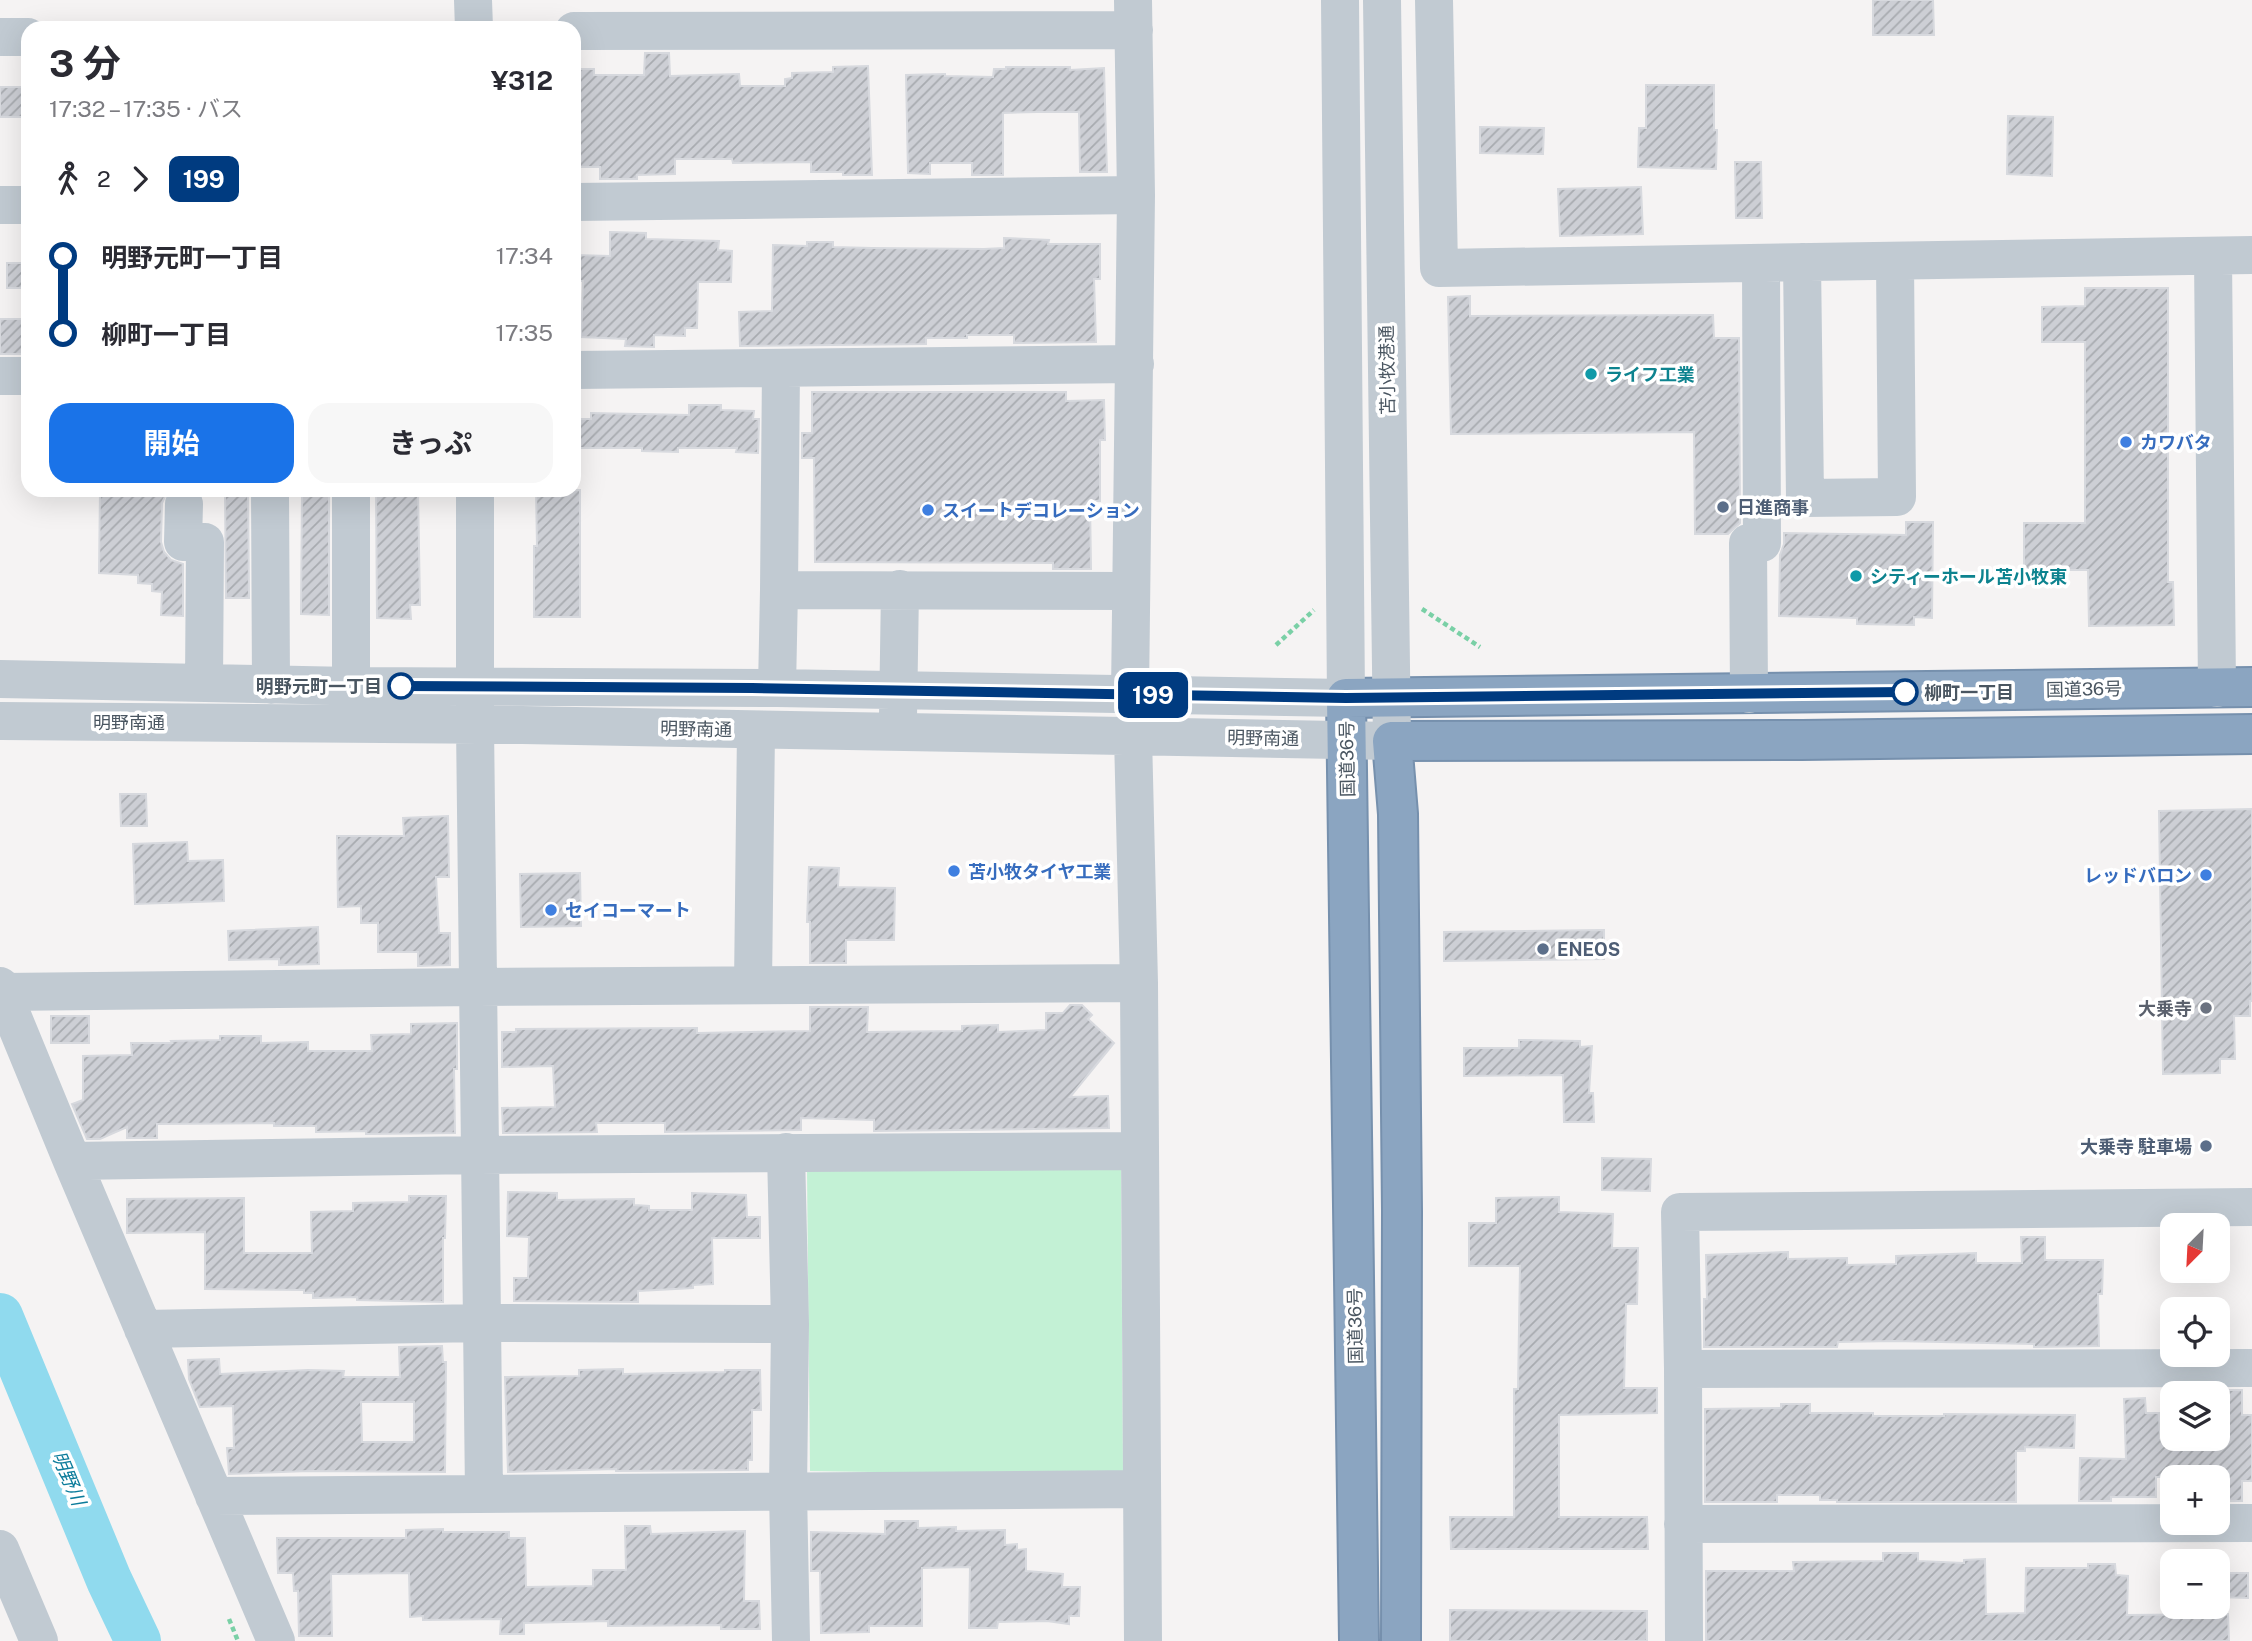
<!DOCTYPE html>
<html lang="ja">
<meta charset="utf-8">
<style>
:root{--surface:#fff;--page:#f7f7f7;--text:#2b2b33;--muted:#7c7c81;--accent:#1a73e8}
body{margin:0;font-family:"Public Sans","Noto Sans JP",sans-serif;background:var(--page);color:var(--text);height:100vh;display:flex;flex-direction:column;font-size:26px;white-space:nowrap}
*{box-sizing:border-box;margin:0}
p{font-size:23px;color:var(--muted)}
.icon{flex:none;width:38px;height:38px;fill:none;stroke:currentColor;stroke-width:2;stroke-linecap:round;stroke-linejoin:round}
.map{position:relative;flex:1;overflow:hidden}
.side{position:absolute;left:21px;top:21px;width:560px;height:476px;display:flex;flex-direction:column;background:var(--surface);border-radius:21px;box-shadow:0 7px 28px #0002}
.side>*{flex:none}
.badge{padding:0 14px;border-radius:10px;font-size:24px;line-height:46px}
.needle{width:46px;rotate:204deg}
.controls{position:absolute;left:2160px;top:1213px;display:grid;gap:14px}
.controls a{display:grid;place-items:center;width:70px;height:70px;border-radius:14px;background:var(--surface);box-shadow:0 7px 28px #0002;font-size:35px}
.map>.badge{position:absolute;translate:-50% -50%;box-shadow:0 0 0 4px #fff}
.legs{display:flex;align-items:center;gap:10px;height:77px;padding:0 28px;font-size:23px}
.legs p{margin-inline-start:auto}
.overview{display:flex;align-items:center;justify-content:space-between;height:119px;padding:0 28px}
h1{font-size:38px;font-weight:700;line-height:52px}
.cta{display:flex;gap:14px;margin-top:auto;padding:14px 28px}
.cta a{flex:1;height:80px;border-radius:21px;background:var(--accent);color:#fff;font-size:28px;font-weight:700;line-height:80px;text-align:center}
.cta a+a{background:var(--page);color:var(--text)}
ul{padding:0 28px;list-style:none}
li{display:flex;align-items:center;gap:24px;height:77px;font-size:26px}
li i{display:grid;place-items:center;width:10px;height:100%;margin:0 9px;background:currentColor}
li i::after{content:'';width:18px;height:18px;margin:-9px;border:5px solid;border-radius:50%;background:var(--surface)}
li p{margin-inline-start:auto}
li:first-child i{background:linear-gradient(#0000 50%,currentColor 0)}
li:last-child i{background:linear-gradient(currentColor 50%,#0000 0)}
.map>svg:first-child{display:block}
.park{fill:#c3f1d5}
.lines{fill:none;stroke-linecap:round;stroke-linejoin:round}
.river{stroke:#90daee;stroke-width:46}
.building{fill:url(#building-hatch);stroke:#d7d9de;stroke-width:2;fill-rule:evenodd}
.highway-casing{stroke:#7690ad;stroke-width:42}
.path{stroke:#7ad0a6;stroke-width:4.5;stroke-dasharray:5 3.5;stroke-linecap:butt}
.minor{stroke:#c1cad2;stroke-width:38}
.highway{stroke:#8ba5c1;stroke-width:38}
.line-1-casing{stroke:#fff;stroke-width:16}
.line-1{stroke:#003b80;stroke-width:10}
.culture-dot{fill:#0f9aa8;stroke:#fff;stroke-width:2.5}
.shop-dot{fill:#3f7fe0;stroke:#fff;stroke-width:2.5}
.service-dot{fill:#5c6f8a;stroke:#fff;stroke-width:2.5}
.stop-1-dot{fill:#fff;stroke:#003b80;stroke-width:3.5}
.worship-dot{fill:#6b7280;stroke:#fff;stroke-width:2.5}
.labels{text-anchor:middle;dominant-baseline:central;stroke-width:7;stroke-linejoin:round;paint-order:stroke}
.street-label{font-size:18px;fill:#4a5661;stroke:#fff}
.culture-label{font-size:18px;font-weight:bold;fill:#0d838f;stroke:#fff;text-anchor:start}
.shop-label{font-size:18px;font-weight:bold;fill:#366cbe;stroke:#fff;text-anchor:start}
.service-label{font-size:18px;font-weight:bold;fill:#4e5e75;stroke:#fff;text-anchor:start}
.stop-label{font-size:18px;font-weight:bold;fill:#4a5661;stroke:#fff;text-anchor:end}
.worship-label{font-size:18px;font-weight:bold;fill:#5b616d;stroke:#fff;text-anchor:end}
.water-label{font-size:19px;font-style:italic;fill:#0c7c9b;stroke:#fff}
</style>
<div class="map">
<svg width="2252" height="1641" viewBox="0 0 2252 1641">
<defs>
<pattern id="building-hatch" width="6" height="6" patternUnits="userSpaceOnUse" patternTransform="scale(1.75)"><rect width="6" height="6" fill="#cdcfd5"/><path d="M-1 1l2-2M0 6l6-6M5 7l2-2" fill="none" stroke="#a8abb0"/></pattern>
</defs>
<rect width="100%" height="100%" fill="#f5f3f3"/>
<path class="park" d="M 1121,1167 L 1123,1476 L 810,1471 L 807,1169 Z"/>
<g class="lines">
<path class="river" d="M 0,1316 L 109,1580 L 138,1641"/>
</g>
<path class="building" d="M 1873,0 L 1933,0 L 1934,35 L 1873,35 Z
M 645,53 L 669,53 L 670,76 L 739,74 L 740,86 L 785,86 L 785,79 L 792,78 L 792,73 L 833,72 L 833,67 L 868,66 L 872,175 L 843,175 L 843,172 L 811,172 L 811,162 L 733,163 L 732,159 L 675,159 L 675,174 L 637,175 L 637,179 L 600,179 L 600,167 L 574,167 L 574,69 L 594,69 L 594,75 L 644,75 Z
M 1006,67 L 1070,67 L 1070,70 L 1104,68 L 1107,172 L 1080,172 L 1079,112 L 1037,112 L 1003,113 L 1003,175 L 972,175 L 972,163 L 930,163 L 930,174 L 908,173 L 906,75 L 945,74 L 945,76 L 993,77 L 994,69 L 1006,69 Z
M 1646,85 L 1714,85 L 1714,130 L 1717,130 L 1716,169 L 1638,167 L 1639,128 L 1646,128 Z
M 0,87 L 28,87 L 28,117 L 0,117 Z
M 2008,116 L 2053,117 L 2052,176 L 2007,174 Z
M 1480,127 L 1544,128 L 1543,154 L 1480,153 Z
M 1735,162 L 1761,162 L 1762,218 L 1736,218 Z
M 1641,187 L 1643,234 L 1560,236 L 1558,189 Z
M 610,232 L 646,233 L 646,239 L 719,241 L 718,250 L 732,251 L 731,282 L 698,282 L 697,328 L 685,328 L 685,336 L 654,335 L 654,347 L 625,346 L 626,339 L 581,337 L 583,281 L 574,281 L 574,255 L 610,256 Z
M 1004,238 L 1049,240 L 1048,244 L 1100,244 L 1100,279 L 1094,279 L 1096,342 L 1014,343 L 1014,335 L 967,335 L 967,338 L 926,338 L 926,344 L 740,346 L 739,312 L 772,311 L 773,245 L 807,246 L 807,242 L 833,242 L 833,247 L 872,248 L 984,249 L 1004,248 Z
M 7,263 L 28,263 L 28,288 L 7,288 Z
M 2085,288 L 2168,288 L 2168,582 L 2173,582 L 2174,625 L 2089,626 L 2088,570 L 2024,570 L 2024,523 L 2085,523 L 2085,342 L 2042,342 L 2042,307 L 2085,306 Z
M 1470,296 L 1470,316 L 1713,315 L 1714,338 L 1739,338 L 1740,523 L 1728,534 L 1695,534 L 1694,432 L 1451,434 L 1448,297 Z
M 0,319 L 25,319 L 24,354 L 0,354 Z
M 812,392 L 1066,392 L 1066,401 L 1104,400 L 1105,440 L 1100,440 L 1100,501 L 1090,501 L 1091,569 L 1053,569 L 1053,563 L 815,562 L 814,458 L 802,458 L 802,433 L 812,433 Z
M 689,405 L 721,405 L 721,410 L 754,411 L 753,419 L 759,419 L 758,453 L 736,452 L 737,448 L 678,448 L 678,452 L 642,451 L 642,448 L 574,448 L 574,419 L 591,419 L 591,413 L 689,415 Z
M 100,490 L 168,490 L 162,503 L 161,542 L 164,552 L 171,560 L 183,564 L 183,616 L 161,615 L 162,592 L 152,591 L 152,584 L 138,583 L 138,575 L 99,573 Z
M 225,490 L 248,490 L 249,598 L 226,598 Z
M 302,490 L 329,490 L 329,615 L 301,614 Z
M 376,490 L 418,490 L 420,605 L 410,605 L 411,619 L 377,618 Z
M 536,490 L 580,490 L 580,617 L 534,617 L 534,546 L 537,546 Z
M 1906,522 L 1933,522 L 1932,618 L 1914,617 L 1914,625 L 1857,624 L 1857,618 L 1779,616 L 1780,555 L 1784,544 L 1784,533 L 1906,535 Z
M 120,794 L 146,794 L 147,826 L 121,826 Z
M 2252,809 L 2252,1001 L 2250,1001 L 2250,1016 L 2234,1016 L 2235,1059 L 2220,1059 L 2220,1073 L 2163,1074 L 2159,811 Z
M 448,816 L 449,877 L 436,877 L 439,933 L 450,933 L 450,965 L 418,966 L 418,952 L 378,952 L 378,923 L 361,923 L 361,906 L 338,907 L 337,836 L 404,836 L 403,818 Z
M 187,842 L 188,861 L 223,860 L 224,901 L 135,904 L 133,844 Z
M 809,867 L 839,868 L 838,887 L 895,888 L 894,940 L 846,940 L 846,963 L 810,963 L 810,922 L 807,922 Z
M 580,873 L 581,926 L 521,927 L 520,874 Z
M 318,927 L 319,964 L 279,965 L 279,959 L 229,960 L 228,931 Z
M 1604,930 L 1604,959 L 1444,961 L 1444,932 Z
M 1070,1005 L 1082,1005 L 1092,1015 L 1088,1019 L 1114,1043 L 1070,1097 L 1108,1096 L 1109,1128 L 874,1131 L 874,1120 L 801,1118 L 801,1130 L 665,1132 L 665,1123 L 596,1123 L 597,1132 L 503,1133 L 502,1108 L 555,1107 L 553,1066 L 502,1067 L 502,1032 L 516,1032 L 516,1029 L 697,1028 L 697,1033 L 810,1031 L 810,1007 L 868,1007 L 867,1032 L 962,1031 L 962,1026 L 998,1025 L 998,1032 L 1046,1030 L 1046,1013 L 1063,1013 Z
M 51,1016 L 89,1016 L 89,1043 L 51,1043 Z
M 457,1023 L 457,1069 L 454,1069 L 455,1133 L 366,1134 L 366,1131 L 316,1132 L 316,1126 L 274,1126 L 274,1123 L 157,1124 L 157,1138 L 127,1138 L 127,1127 L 100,1139 L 87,1139 L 72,1104 L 83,1100 L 83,1056 L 132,1055 L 131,1043 L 172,1043 L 171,1041 L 220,1040 L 220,1036 L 261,1036 L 261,1043 L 308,1042 L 308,1051 L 372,1051 L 371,1035 L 411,1034 L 411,1024 Z
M 1519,1040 L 1580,1041 L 1580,1047 L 1592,1046 L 1589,1093 L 1593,1093 L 1594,1122 L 1564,1122 L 1563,1075 L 1464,1076 L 1464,1048 L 1519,1048 Z
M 1602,1158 L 1651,1159 L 1650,1191 L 1602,1190 Z
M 508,1192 L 557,1193 L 557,1200 L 634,1199 L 634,1205 L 649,1206 L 649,1210 L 692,1210 L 692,1193 L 746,1195 L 747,1217 L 760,1217 L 760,1238 L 712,1238 L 713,1284 L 693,1285 L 693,1288 L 638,1291 L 638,1302 L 514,1301 L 514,1278 L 528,1278 L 529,1237 L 507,1236 Z
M 409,1196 L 446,1196 L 445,1238 L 443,1238 L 443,1302 L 357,1300 L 357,1297 L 313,1298 L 313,1293 L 304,1293 L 304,1290 L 205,1289 L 205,1232 L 127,1233 L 127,1199 L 244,1198 L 244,1253 L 312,1253 L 311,1212 L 353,1211 L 353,1203 L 409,1202 Z
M 1559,1197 L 1559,1212 L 1613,1214 L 1612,1248 L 1638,1248 L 1637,1304 L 1626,1304 L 1624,1388 L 1657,1388 L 1657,1413 L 1559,1415 L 1559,1517 L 1647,1517 L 1648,1549 L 1451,1549 L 1450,1517 L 1514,1517 L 1514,1389 L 1518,1389 L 1520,1266 L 1469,1266 L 1469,1223 L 1496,1223 L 1496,1198 Z
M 2021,1237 L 2045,1237 L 2045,1260 L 2103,1260 L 2102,1294 L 2098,1294 L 2099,1346 L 2034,1347 L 2034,1344 L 1894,1341 L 1838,1342 L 1837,1347 L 1704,1347 L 1704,1299 L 1707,1299 L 1706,1255 L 1788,1252 L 1788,1259 L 1847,1258 L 1847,1265 L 1896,1264 L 1896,1256 L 1976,1253 L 1976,1263 L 2022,1263 Z
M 442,1346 L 443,1362 L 446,1362 L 445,1472 L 309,1471 L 229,1474 L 227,1448 L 234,1448 L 233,1406 L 200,1407 L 189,1379 L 188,1360 L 219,1359 L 220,1374 L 308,1370 L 344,1371 L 343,1377 L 400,1377 L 399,1347 ZM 361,1402 L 414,1402 L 414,1442 L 362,1442 Z
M 623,1369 L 623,1374 L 725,1372 L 725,1370 L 760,1370 L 761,1410 L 752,1410 L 752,1460 L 748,1460 L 748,1470 L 616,1471 L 616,1469 L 508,1472 L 505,1377 L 579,1376 L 579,1370 Z
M 2217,1390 L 2242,1390 L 2242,1415 L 2252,1415 L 2252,1481 L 2242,1481 L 2242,1501 L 2217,1501 L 2217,1477 L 2156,1477 L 2156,1497 L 2111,1497 L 2111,1501 L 2079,1501 L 2080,1458 L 2126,1459 L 2124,1399 L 2145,1398 L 2146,1413 L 2159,1413 L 2160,1438 L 2217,1438 Z
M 1781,1404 L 1810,1404 L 1810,1413 L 1873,1413 L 1873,1416 L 1944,1416 L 1944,1414 L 2075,1415 L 2074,1448 L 2025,1447 L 2025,1451 L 2016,1451 L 2016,1502 L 1837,1502 L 1837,1500 L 1820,1500 L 1820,1495 L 1777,1495 L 1777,1502 L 1705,1502 L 1705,1409 L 1781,1408 Z
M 885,1521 L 918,1521 L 918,1528 L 956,1527 L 956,1531 L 1005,1530 L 1005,1545 L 1017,1544 L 1017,1550 L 1026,1549 L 1026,1571 L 1063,1574 L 1062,1587 L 1080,1587 L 1079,1616 L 1069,1616 L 1069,1624 L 1047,1621 L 998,1622 L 997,1628 L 969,1628 L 970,1567 L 922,1568 L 922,1626 L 869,1626 L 869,1632 L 821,1633 L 820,1571 L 811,1571 L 811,1532 L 885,1534 Z
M 625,1526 L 650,1526 L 651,1534 L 745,1531 L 744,1601 L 759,1601 L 760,1629 L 721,1629 L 721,1625 L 608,1626 L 608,1621 L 524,1623 L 524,1634 L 500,1634 L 501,1619 L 423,1620 L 423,1616 L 410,1617 L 409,1573 L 331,1574 L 332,1636 L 299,1636 L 298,1591 L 294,1591 L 293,1573 L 278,1573 L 277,1538 L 406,1538 L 406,1530 L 443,1529 L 443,1532 L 509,1532 L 509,1538 L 525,1538 L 526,1587 L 593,1586 L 593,1570 L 626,1570 Z
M 1883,1553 L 1918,1553 L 1918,1561 L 1964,1563 L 1964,1560 L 1985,1559 L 1986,1614 L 2025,1613 L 2026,1568 L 2088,1568 L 2088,1564 L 2115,1564 L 2116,1575 L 2128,1576 L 2127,1615 L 2228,1614 L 2229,1641 L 1706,1641 L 1706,1571 L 1794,1571 L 1793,1562 L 1883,1561 Z
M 2217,1573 L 2248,1573 L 2248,1598 L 2217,1597 Z
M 1450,1610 L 1647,1611 L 1647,1641 L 1450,1641 Z"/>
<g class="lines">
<defs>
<path id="highway" d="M 1359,1641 L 1346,698 L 2252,687
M 1401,1641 L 1402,1211 L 1398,814 L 1392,741 L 1802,740 L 2252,734"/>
</defs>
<use href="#highway" class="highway-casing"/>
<path class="path" d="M 1422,609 L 1480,647
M 1276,645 L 1314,610
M 229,1619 L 238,1641"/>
<path class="minor" d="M 473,0 L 474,28
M 1434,0 L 1439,268 L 2252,255
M 574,31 L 1134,30
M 0,37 L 28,37
M 574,202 L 1136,195
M 0,205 L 28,205
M 2213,256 L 2217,688
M 1802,262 L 1805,498 L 1897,497 L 1895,261
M 781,368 L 779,590 L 1131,591
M 574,370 L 1135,364
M 0,376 L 28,376
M 270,490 L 271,685
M 351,490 L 351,686
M 475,490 L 475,725 L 484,1493
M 184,504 L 183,542 L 205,542 L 204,683
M 0,679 L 351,686 L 777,688 L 1346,698 L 1340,0
M 777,688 L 779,590
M 1749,694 L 1748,543 L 1762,543 L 1761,263
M 1130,695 L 1136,195 L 1133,0
M 898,717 L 900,589
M 0,721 L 522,725 L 1392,741 L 1382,0
M 1133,736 L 1139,983 L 1143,1641
M 753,985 L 756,730
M 0,986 L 72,1161 L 276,1641
M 3,992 L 478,987 L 1139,983
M 786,1152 L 790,1324 L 788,1491 L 791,1641
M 72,1161 L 480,1155 L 1139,1151
M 143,1329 L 481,1323 L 790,1324
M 1683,1369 L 2252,1368
M 214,1496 L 1142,1489
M 1683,1524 L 2252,1523
M 0,1549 L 39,1641
M 1684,1641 L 1683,1369 L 1680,1212 L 2252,1207"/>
<use href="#highway" class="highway"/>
</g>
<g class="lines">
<defs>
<path id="line-1" d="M 401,686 L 752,688 L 1346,698 L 1905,692"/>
</defs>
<use href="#line-1" class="line-1-casing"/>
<use href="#line-1" class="line-1"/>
</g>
<g class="culture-dot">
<circle cx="1591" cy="374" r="7"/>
<circle cx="1856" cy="576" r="7"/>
</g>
<g class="shop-dot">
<circle cx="2126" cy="442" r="7"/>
<circle cx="928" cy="510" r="7"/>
<circle cx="954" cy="871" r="7"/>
<circle cx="2206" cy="875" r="7"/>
<circle cx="551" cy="910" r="7"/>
</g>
<g class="service-dot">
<circle cx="1723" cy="507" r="7"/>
<circle cx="1543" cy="949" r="7"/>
<circle cx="2206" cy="1146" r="7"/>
</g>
<g class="stop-1-dot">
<circle cx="401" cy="686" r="12"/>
<circle cx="1905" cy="692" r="12"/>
</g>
<circle class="worship-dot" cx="2206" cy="1008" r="7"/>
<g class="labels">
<g class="street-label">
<text transform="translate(1387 370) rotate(-91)">苫小牧港通</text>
<text transform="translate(2084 689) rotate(-1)">国道36号</text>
<text x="129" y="722">明野南通</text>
<text transform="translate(696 729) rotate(1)">明野南通</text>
<text transform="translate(1263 738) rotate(1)">明野南通</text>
<text transform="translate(1347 759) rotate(-91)">国道36号</text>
<text transform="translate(1355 1326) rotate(-91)">国道36号</text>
</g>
<g class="culture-label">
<text x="1605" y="374">ライフ工業</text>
<text x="1870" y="576">シティーホール苫小牧東</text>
</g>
<g class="shop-label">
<text x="2140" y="442">カワバタ</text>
<text x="942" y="510">スイートデコレーション</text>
<text x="968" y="871">苫小牧タイヤ工業</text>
<text x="2192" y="875" text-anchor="end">レッドバロン</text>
<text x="565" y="910">セイコーマート</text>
</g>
<g class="service-label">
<text x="1737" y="507">日進商事</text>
<text x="1557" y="949">ENEOS</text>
<text x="2192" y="1146" text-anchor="end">大乗寺 駐車場</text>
</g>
<g class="stop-label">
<text x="382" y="686">明野元町一丁目</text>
<text x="1924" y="692" text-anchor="start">柳町一丁目</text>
</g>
<g class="worship-label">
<text x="2192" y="1008">大乗寺</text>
</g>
<g class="water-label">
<text transform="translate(69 1478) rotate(67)">明野川</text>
</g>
</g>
</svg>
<div class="controls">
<a><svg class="needle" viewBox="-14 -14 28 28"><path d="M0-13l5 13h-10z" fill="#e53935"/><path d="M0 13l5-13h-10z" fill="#7c7c81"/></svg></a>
<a><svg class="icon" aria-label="locate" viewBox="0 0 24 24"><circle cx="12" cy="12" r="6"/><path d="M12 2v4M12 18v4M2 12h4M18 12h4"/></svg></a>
<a><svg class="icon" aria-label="layers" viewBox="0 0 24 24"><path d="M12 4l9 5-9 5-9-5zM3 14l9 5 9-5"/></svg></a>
<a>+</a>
<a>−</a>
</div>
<b class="badge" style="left:1153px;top:695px;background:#003b80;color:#fff">199</b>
<section class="side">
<div class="overview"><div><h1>3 分</h1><p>17:32 – 17:35 · バス</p></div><b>¥312</b></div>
<div class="legs"><svg class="icon" aria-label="walk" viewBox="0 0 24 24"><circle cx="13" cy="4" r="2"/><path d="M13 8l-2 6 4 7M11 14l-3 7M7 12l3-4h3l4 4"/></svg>2<svg class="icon" aria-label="forward" viewBox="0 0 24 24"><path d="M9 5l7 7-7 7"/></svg><b class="badge" style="background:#003b80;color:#fff">199</b></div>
<ul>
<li><i style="color:#003b80"></i><b>明野元町一丁目</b><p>17:34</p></li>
<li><i style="color:#003b80"></i><b>柳町一丁目</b><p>17:35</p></li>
</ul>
<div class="cta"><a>開始</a><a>きっぷ</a></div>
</section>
</div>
